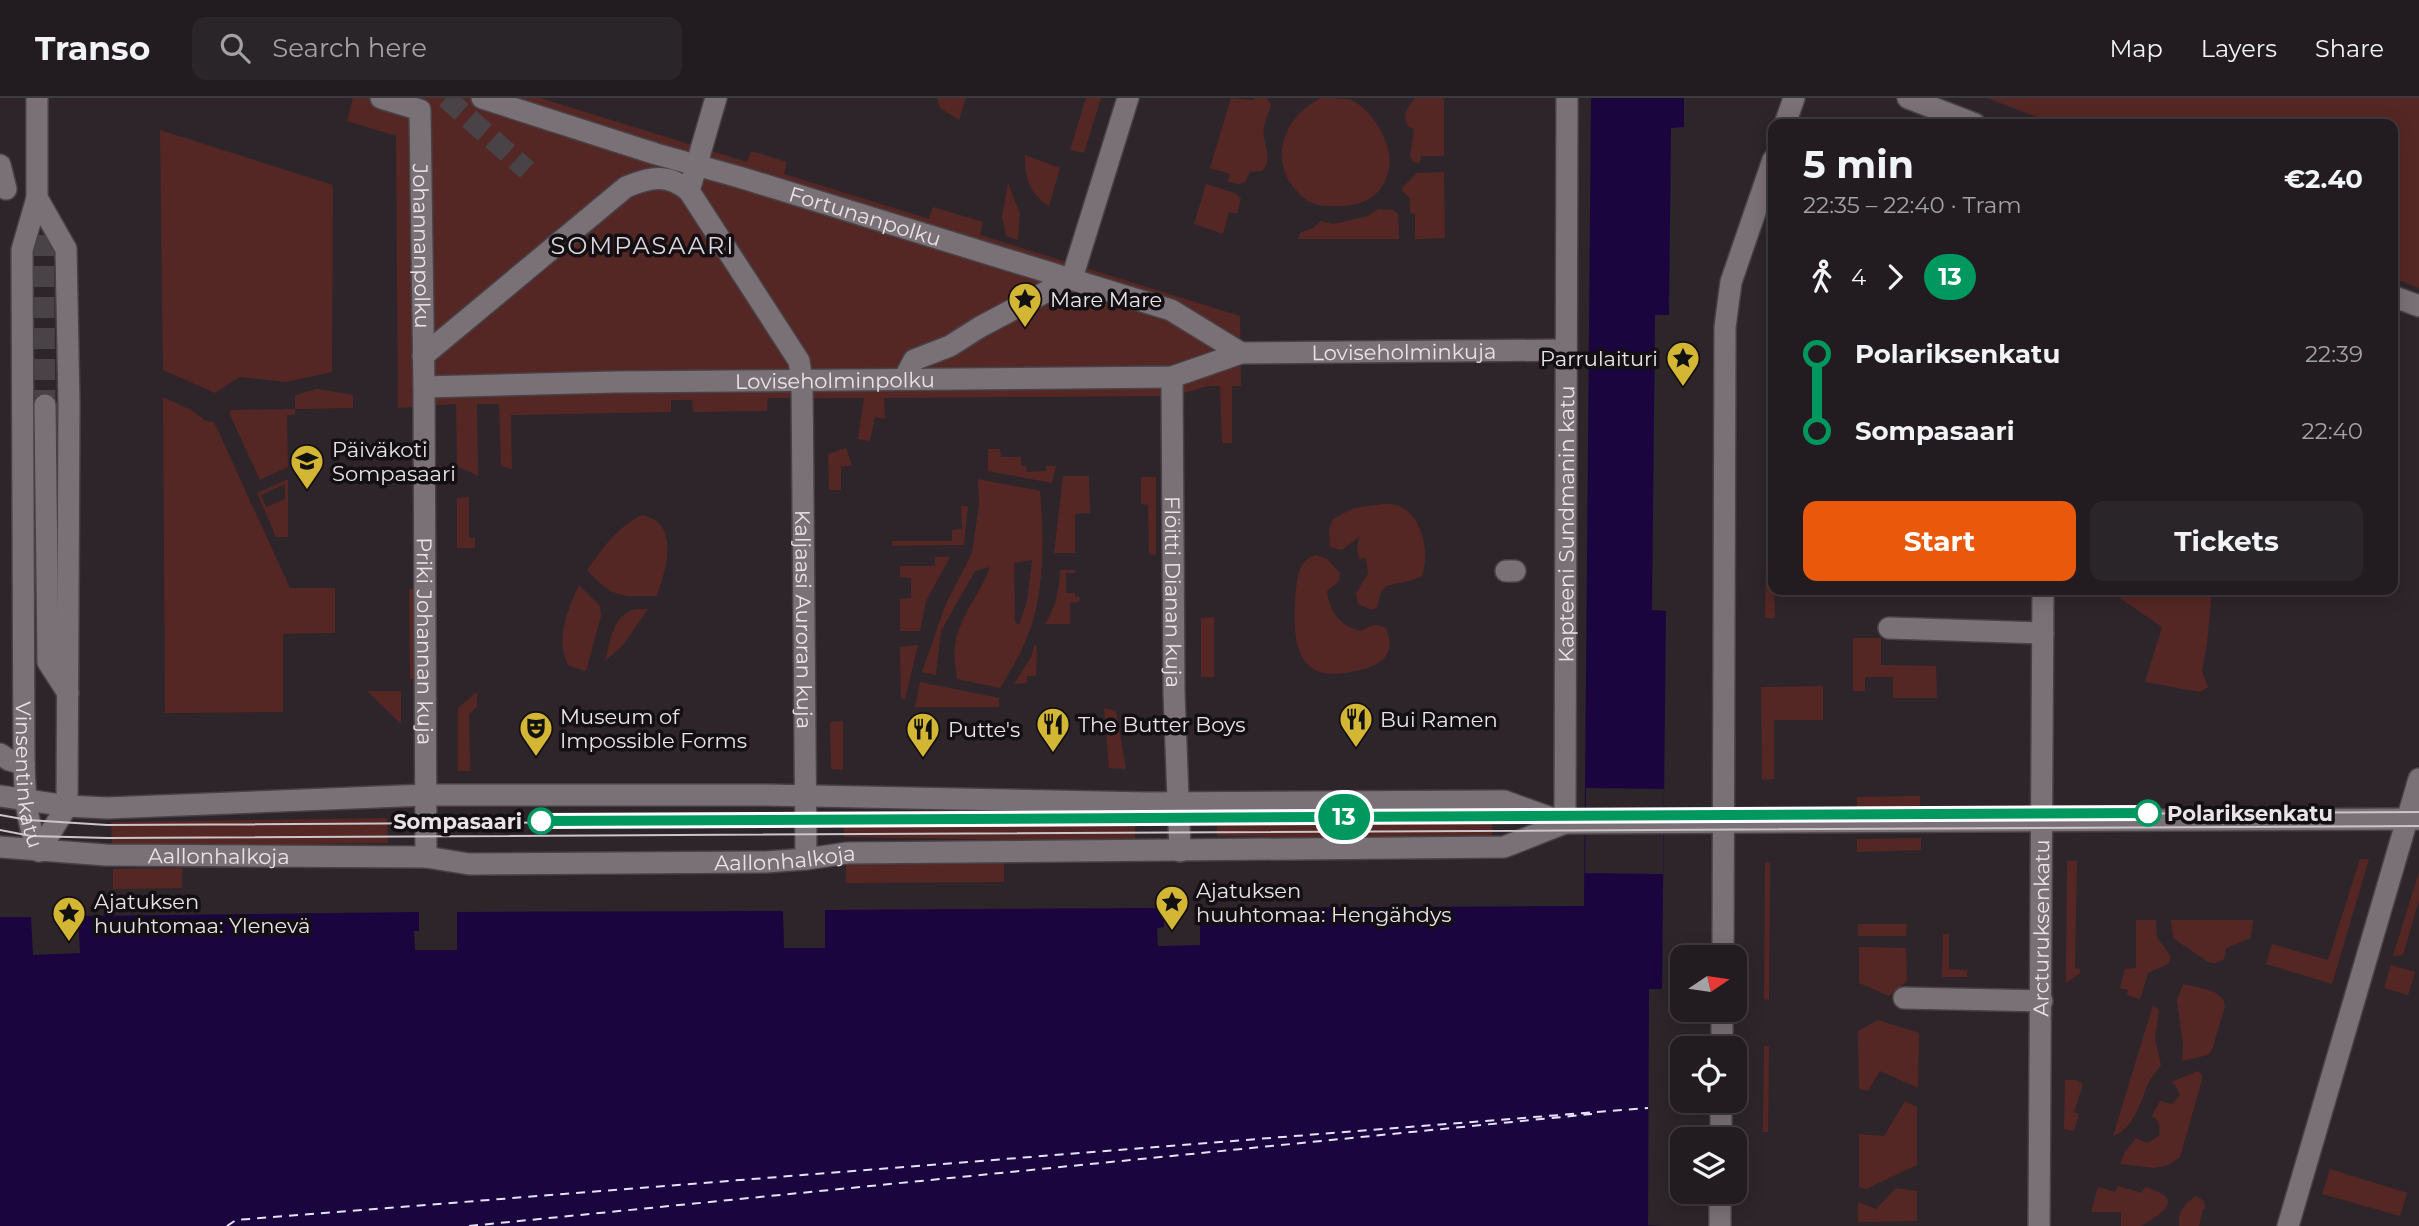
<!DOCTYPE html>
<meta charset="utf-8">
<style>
:root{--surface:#221c20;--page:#2a2529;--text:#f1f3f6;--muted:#a2a1a5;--line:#3f3a3e;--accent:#ea580c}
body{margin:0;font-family:Montserrat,sans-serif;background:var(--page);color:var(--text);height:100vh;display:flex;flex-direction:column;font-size:26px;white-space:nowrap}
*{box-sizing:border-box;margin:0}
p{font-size:23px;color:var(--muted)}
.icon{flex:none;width:38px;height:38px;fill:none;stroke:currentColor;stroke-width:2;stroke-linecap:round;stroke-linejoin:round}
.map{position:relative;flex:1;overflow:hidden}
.drawer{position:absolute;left:1768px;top:21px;width:630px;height:476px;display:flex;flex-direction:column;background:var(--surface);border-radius:14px;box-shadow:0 4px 18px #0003,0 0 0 2px var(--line)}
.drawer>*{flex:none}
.badge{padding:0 14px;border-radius:23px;font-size:24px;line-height:46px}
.needle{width:46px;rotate:77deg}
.tools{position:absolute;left:1670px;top:847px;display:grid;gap:14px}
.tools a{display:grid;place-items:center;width:77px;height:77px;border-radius:14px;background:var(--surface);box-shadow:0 4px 18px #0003,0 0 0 2px var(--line);font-size:35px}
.map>.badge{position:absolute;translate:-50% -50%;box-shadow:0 0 0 4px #fff}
.legs{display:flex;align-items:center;gap:10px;height:77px;padding:0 35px;font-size:23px}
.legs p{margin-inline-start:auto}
.headline{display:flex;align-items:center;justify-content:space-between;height:119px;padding:0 35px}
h1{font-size:38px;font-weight:700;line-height:52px}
.button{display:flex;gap:14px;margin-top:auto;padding:14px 35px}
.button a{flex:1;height:80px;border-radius:14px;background:var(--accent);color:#fff;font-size:28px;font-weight:700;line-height:80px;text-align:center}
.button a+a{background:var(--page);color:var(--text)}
ul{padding:0 35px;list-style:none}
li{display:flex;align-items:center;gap:24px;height:77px;font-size:26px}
li i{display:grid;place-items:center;width:10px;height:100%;margin:0 9px;background:currentColor}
li i::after{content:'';width:18px;height:18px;margin:-9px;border:5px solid;border-radius:50%;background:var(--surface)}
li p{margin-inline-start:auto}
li:first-child i{background:linear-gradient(#0000 50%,currentColor 0)}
li:last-child i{background:linear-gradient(currentColor 50%,#0000 0)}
header{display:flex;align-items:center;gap:42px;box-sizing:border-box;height:98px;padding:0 35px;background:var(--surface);border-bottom:2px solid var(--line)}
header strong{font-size:33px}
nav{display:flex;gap:38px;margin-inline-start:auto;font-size:24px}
.search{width:490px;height:63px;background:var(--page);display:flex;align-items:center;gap:18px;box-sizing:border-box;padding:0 24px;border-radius:14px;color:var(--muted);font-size:26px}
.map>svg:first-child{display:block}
.green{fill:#552724;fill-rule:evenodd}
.water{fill:#1a053f}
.pier{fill:#2d252a}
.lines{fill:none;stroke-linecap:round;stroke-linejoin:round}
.ferry{stroke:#e4e2f5;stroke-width:2;stroke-dasharray:9 7;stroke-linecap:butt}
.minor-tunnel{stroke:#494246;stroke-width:21;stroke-dasharray:21 10;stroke-linecap:butt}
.minor-casing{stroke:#484146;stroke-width:24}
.minor{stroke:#7a7177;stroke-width:21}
.tram{stroke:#cbc4c9;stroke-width:2}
.line-1-casing{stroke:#fff;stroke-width:16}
.line-1{stroke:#00985f;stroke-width:10}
.stop-1-dot{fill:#fff;stroke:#00985f;stroke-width:3.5}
.labels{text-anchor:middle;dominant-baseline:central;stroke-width:7;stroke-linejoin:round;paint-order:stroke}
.street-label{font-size:21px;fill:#e9e3e7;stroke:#130f12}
.poi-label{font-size:21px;fill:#e9e3e7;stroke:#130f12;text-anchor:start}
.stop-label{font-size:21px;font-weight:bold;fill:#e9e3e7;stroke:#130f12;text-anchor:start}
.quarter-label{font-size:24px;letter-spacing:2px;fill:#ded4db;stroke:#130f12}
</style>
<header>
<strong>Transo</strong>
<div class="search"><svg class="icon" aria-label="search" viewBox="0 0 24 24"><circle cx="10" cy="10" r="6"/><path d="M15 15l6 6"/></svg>Search here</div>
<nav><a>Map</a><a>Layers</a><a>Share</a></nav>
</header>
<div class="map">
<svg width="2419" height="1128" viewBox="0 0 2419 1128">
<rect width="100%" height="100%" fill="#2d252a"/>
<path class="green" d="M 353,0 L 540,0 L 747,64 L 751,53 L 787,64 L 784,76 L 929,121 L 933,109 L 983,124 L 980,137 L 1240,218 L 1241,288 L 1232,288 L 1232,345 L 1222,345 L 1220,288 L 1208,288 L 1173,298 L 884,300 L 885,321 L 875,319 L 870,343 L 858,341 L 864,300 L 768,300 L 767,313 L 693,314 L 692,302 L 671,302 L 671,314 L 511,317 L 512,371 L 501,368 L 499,306 L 477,306 L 478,378 L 457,368 L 456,306 L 398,310 L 396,38 L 347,23 Z
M 937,0 L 966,0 L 959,22 L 940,10 Z
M 1086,0 L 1101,0 L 1084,55 L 1070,52 Z
M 1231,0 L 1253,2 L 1255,0 L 1267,0 L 1271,7 C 1269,14 1265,22 1264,29 C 1261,44 1275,60 1262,73 L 1250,74 L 1245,84 L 1239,86 L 1228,84 L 1230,76 L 1210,70 Z
M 1321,0 C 1330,0 1340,0 1348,1 C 1371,8 1394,47 1389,70 C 1383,100 1362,109 1334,108 C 1324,108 1317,108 1308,103 C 1265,72 1279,21 1321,0 Z
M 1415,0 L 1444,0 L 1444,58 L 1421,58 L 1420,65 L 1413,64 L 1410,58 L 1414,31 L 1408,28 C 1401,17 1409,8 1415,0 Z
M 1987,0 L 2419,0 L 2419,190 L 2392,180 L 2395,158 L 2392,156 L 2392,26 L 2055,26 Z
M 160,32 L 333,87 L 332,274 L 286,284 L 240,279 L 215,295 L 163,272 Z
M 1025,57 L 1060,70 L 1049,108 C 1029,95 1025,80 1025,57 Z
M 1444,74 L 1445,140 L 1415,141 L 1415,116 L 1410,115 L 1410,100 L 1403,94 L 1402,90 L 1417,75 Z
M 1008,85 L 1020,116 L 1018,142 L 1006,138 L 1002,119 Z
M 1206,86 L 1235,95 L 1241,101 L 1237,116 L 1229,114 L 1223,136 L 1194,126 Z
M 1378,111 L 1393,112 L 1398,116 L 1399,141 L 1298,141 L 1301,134 L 1312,131 L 1321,123 L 1333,126 L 1368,118 Z
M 1766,248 L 1773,249 L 1773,347 L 1767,347 Z
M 317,291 L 353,297 L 353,310 L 295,311 L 295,317 L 287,317 L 288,369 L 260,382 L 230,317 L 230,312 L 295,311 L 295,297 Z
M 163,299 L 191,312 L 206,323 L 214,324 L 290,490 L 335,490 L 335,535 L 283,536 L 283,614 L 165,615 Z
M 846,350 L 852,368 L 841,368 L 841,392 L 829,392 L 828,356 Z
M 988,351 L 1000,351 L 1001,359 L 1021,359 L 1021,368 L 1026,368 L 1027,374 L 1046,373 L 1046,368 L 1056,368 L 1052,385 L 988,373 Z
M 1766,362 L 1773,363 L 1773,442 L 1766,442 Z
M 1063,378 L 1089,378 L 1090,415 L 1075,416 L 1075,455 L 1054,455 Z
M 1141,379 L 1156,379 L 1156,457 L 1149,456 L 1148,407 L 1141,406 Z
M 288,381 L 288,439 L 276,439 L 257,395 ZM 285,386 L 285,401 L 266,409 L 261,397 Z
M 978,381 L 1040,393 C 1044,438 1045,495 1028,537 C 1021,556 1010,573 1000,590 L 957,581 C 956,570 953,557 955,547 C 959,519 981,495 990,469 L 975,473 L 941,533 L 936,577 L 922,574 L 945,508 L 972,455 L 979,406 ZM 1032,462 L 1027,503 L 1019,527 L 1015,524 L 1014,465 Z
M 469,399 L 469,440 L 475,440 L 475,450 L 457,450 L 457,400 Z
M 1383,406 C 1388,406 1394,406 1399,408 C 1423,418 1430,455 1422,478 L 1412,482 L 1386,488 L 1381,494 L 1377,509 L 1372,512 L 1358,506 L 1356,495 L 1368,476 L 1366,460 L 1359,461 L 1357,449 L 1359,439 L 1342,452 L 1330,449 L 1329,431 L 1333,421 L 1354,410 Z
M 961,408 L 968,408 L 964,447 L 892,448 L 892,443 L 952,443 L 952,432 L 962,431 Z
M 642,417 C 681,425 666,471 657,498 C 620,499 613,500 587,472 C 603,450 617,429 642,417 Z
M 1316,457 L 1327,461 L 1340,475 L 1339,483 L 1327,493 C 1330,515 1340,528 1361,533 C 1370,527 1376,525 1386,530 C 1389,539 1392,547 1387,556 C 1382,566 1366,571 1355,573 C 1292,589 1292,537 1296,491 C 1298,476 1300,461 1316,457 Z
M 1773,457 L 1775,520 L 1765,520 L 1766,458 Z
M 935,459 L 950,459 L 926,503 L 920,533 L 900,533 L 900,501 L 911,500 L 911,480 L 900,479 L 900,468 L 935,468 Z
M 1060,472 L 1075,472 L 1075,475 L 1066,475 L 1066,495 L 1075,495 L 1075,498 L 1080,499 L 1079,504 L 1070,505 L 1070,526 L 1045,526 C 1056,509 1059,493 1060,472 Z
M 579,487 L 600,508 L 601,518 L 586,573 L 569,568 C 554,543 568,511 579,487 Z
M 409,491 L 416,491 L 418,581 L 410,581 Z
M 2108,492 L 2212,492 L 2207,546 L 2202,573 L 2208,589 L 2200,594 L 2145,584 L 2162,529 Z
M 636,511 L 648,511 L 623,547 L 605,563 C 611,543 612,516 636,511 Z
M 1214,519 L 1214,579 L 1201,579 L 1201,520 Z
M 1853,540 L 1881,540 L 1881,567 L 1936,568 L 1937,600 L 1893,600 L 1893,579 L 1865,579 L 1865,593 L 1853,593 Z
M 918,547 L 905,601 L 901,601 L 900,549 Z
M 1037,547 L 1036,578 L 1027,578 L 1027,585 L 1014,586 L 1031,559 L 1034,548 Z
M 920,584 L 999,600 L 999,609 L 915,609 Z
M 1823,588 L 1823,622 L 1774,622 L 1774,681 L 1762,682 L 1761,589 Z
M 367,593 L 401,593 L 401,626 Z
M 477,594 L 477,609 L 469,616 L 470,673 L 458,673 L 458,610 Z
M 1104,610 L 1116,613 L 1126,671 L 1109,670 Z
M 843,623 L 843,672 L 831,671 L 830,624 Z
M 1920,698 L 1920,710 L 1857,712 L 1857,699 Z
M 1135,714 L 1135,744 L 844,739 L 843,715 Z
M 1217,714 L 1492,715 L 1492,742 L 1217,738 Z
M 387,720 L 388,745 L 112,748 L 111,724 Z
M 1921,740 L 1921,752 L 1857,754 L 1857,741 Z
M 2360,761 L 2369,761 L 2332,886 L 2266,866 L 2272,846 L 2328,862 Z
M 1004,762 L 1004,784 L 846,785 L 846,764 Z
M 2067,763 L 2077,763 L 2075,870 L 2081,871 L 2079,876 L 2066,885 Z
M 1765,764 L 1770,765 L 1769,902 L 1764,901 Z
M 182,770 L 182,790 L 113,791 L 113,771 Z
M 2419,774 L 2419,802 L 2403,857 L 2393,858 Z
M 2136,822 L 2156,822 L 2157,839 L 2171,859 L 2168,866 L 2148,875 L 2140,901 L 2127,897 L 2128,892 L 2120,890 L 2125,871 L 2136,870 Z
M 2171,822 L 2253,822 L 2251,840 L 2226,850 L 2224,861 L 2216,865 L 2208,864 L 2173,840 Z
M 1858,826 L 1907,826 L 1906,838 L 1858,838 Z
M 1943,836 L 1949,836 L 1949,871 L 1967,872 L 1967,879 L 1942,879 Z
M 1859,849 L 1906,850 L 1907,883 L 1889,898 L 1859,885 Z
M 2391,867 L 2415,874 L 2408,897 L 2384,890 Z
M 2183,886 C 2197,890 2224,891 2225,908 L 2212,952 L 2208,957 L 2182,963 L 2183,946 L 2177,903 Z
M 2153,907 L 2159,912 L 2155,940 L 2161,967 C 2157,974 2151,979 2148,986 C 2141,1003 2133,1032 2113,1038 Z
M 1878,922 L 1919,935 L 1918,990 L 1880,973 L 1868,993 L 1859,991 L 1858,933 Z
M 1764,948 L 1769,948 L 1768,1034 L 1763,1034 Z
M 2198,973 L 2202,977 L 2202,982 L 2180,1059 L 2168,1067 L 2155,1070 L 2120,1066 L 2125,1054 L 2136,1040 L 2147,1045 L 2159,1038 C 2160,1029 2160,1023 2152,1018 L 2160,1003 L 2172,1006 L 2180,997 L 2176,988 L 2171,984 Z
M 2065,982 L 2075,982 L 2083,986 L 2074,1014 L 2079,1016 L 2074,1033 L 2064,1031 Z
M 1905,1003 L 1917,1009 L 1917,1067 L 1866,1091 L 1859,1089 L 1859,1036 L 1884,1038 Z
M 2330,1071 L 2407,1095 L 2400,1118 L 2322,1096 Z
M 2118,1088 L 2142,1095 L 2145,1089 C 2167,1096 2179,1103 2154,1120 C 2149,1123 2145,1127 2139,1128 C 2133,1128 2127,1128 2121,1128 L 2121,1114 L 2091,1114 L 2098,1089 L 2115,1094 Z
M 1896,1090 L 1917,1093 L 1917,1123 L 1858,1124 L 1858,1104 L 1876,1111 Z
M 2196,1098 L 2204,1103 L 2205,1111 L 2203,1111 L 2199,1128 L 2179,1128 C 2177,1114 2185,1105 2196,1098 Z"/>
<path class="water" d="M 1591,0 L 1684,0 L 1684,29 L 1671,30 L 1669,217 L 1655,217 L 1652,512 L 1666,513 L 1662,891 L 1649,891 L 1648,1127 L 1662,1128 L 0,1128 L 0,819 L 31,819 L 33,857 L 80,855 L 78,818 L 419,814 L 419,833 L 414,833 L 415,852 L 457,852 L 457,814 L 783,813 L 784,850 L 825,850 L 825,812 L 1164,810 L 1164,829 L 1157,830 L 1158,848 L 1163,848 L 1200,847 L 1200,810 L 1584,808 Z"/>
<path class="pier" d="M 1586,690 L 1664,691 L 1663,776 L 1585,775 Z"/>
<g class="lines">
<path class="ferry" d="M 227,1128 L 236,1122 L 1648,1010
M 469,1128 L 1592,1016"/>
<path class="minor-tunnel" d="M 446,0 L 527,72
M 43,106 L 45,307"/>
<defs>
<g id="minor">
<path id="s1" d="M 37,0 L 37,100 L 22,152 L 24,666 C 25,696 26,725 39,753"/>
<path id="s2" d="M 381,0 L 420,12 L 424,289 L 426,759"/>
<path id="s3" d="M 482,0 L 656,56 L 739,79 L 1171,212 L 1241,255"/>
<path id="s4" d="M 716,0 L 689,93 L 799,263 L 802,283 L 806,761"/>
<path d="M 1908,0 L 1975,26"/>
<path d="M 1785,26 L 1794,0"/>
<path d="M 0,67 L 6,91"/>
<path d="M 37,100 L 66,151 L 69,306 L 67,708 L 39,753"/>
<path d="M 2392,198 L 2419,208"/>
<path d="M 423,258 L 626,89 C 650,79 668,75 689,93"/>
<path id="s5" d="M 1172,279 L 1174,595 L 1180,753"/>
<path d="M 904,281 L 914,262 L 950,248 L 980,229 L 1072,180 L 1128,0"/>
<path id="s6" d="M 424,289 L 615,284 L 1172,279 L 1241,255 L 1566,252"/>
<path d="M 45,307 L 48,564 L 68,595"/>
<path d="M 1506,473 L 1515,473"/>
<path d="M 1889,530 L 2043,535"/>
<path d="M 0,656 L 9,662 L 24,666"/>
<path d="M 0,698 L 67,708 L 107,710 L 426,697 L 766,697 L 1147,705 L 1504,703 L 1565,725 L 2419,721"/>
<path id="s7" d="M 1565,725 L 1567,0"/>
<path id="s8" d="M 0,749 L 106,757 L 426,759 L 469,766 L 766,764 L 806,761 L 847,755 L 1504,749 L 1565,725"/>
<path d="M 1723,859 L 1725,229 L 1731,184 L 1773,62"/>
<path d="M 1904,900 L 2042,903"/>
<path d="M 1722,950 L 1722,912"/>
<path d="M 1721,1041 L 1721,1003"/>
<path d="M 1720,1128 L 1720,1094"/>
<path id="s9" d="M 2039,1128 L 2043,492"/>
<path d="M 2288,1128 L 2419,681"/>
</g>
</defs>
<use href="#minor" class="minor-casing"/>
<use href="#minor" class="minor"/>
<path class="tram" d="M 0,717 L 28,722 L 107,727 L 2419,714
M 0,732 L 31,738 L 108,740 L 2419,728"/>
</g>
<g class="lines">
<defs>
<path id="line-1" d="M 541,723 L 2148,715"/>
</defs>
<use href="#line-1" class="line-1-casing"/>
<use href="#line-1" class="line-1"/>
</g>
<defs>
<symbol id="sight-pin" viewBox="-11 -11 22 30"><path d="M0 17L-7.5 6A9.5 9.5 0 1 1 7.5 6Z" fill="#d4b635" stroke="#130f12"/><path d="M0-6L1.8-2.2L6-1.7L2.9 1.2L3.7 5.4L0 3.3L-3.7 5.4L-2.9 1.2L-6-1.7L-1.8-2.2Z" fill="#111"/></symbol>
<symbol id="school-pin" viewBox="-11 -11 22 30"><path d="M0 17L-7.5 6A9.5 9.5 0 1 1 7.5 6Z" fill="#d4b635" stroke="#130f12"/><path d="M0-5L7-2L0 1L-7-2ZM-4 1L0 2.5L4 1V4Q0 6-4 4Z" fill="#111"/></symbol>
<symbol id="restaurant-pin" viewBox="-11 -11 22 30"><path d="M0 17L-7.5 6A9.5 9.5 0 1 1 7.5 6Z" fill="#d4b635" stroke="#130f12"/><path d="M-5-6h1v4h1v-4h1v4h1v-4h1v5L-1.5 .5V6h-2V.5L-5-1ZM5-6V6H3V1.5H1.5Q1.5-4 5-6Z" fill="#111"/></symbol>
<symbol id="theatre-pin" viewBox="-11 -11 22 30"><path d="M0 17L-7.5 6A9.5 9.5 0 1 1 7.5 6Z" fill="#d4b635" stroke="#130f12"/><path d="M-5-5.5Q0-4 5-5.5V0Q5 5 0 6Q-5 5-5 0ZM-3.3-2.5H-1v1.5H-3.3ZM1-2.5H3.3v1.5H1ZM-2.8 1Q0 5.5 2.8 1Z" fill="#111"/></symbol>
</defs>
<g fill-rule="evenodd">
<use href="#sight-pin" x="1006" y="182" width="38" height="52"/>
<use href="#sight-pin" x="1664" y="241" width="38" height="52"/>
<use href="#school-pin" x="288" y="344" width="38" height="52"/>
<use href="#restaurant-pin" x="1337" y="602" width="38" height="52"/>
<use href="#restaurant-pin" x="1034" y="607" width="38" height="52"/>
<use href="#theatre-pin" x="517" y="611" width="38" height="52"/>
<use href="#restaurant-pin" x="904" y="612" width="38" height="52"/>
<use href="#sight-pin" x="1153" y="785" width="38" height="52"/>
<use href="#sight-pin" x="50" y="796" width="38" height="52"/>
</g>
<g class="stop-1-dot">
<circle cx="2148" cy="715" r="12"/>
<circle cx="541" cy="723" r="12"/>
</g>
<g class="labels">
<g class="street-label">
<text stroke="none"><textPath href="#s3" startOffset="401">Fortunanpolku</textPath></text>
<text stroke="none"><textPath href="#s2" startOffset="177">Johannanpolku</textPath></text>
<text stroke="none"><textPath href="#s6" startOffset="984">Loviseholminkuja</textPath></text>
<text stroke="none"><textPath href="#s6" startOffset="411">Loviseholminpolku</textPath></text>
<text stroke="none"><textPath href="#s7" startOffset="299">Kapteeni Sundmanin katu</textPath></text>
<text stroke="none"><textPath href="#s5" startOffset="215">Flöitti Dianan kuja</textPath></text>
<text stroke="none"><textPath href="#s4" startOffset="558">Kaljaasi Auroran kuja</textPath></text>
<text stroke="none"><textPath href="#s2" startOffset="572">Priki Johannan kuja</textPath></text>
<text stroke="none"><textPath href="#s1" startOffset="679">Vinsentinkatu</textPath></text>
<text stroke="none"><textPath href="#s8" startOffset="219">Aallonhalkoja</textPath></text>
<text stroke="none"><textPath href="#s8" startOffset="786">Aallonhalkoja</textPath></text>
<text stroke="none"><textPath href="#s9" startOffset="298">Arcturuksenkatu</textPath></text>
</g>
<g class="poi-label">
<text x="1050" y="201">Mare Mare</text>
<text x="1658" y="260" text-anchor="end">Parrulaituri</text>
<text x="332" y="351">Päiväkoti<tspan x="332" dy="24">Sompasaari</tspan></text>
<text x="560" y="618">Museum of<tspan x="560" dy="24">Impossible Forms</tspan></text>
<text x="1380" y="621">Bui Ramen</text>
<text x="1078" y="626">The Butter Boys</text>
<text x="948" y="631">Putte's</text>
<text x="1196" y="792">Ajatuksen<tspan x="1196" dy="24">huuhtomaa: Hengähdys</tspan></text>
<text x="94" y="803">Ajatuksen<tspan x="94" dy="24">huuhtomaa: Ylenevä</tspan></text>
</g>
<g class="stop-label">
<text x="2167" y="715">Polariksenkatu</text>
<text x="522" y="723" text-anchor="end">Sompasaari</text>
</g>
<g class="quarter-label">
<text x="643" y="147">SOMPASAARI</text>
</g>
</g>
</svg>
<div class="tools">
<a><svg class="needle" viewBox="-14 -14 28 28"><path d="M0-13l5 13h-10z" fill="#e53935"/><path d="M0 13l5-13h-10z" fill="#a2a1a5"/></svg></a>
<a><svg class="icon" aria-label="locate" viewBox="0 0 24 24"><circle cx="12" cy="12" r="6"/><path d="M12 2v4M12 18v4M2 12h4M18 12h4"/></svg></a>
<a><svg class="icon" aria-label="layers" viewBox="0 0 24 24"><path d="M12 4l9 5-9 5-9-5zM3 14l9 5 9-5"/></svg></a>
</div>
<b class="badge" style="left:1344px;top:719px;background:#00985f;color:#fff">13</b>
<section class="drawer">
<div class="headline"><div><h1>5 min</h1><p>22:35 – 22:40 · Tram</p></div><b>€2.40</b></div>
<div class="legs"><svg class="icon" aria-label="walk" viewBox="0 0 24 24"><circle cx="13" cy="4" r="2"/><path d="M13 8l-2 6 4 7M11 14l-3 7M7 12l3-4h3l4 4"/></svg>4<svg class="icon" aria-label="forward" viewBox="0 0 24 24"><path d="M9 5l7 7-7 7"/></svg><b class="badge" style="background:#00985f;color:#fff">13</b></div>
<ul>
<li><i style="color:#00985f"></i><b>Polariksenkatu</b><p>22:39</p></li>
<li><i style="color:#00985f"></i><b>Sompasaari</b><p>22:40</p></li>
</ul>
<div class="button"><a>Start</a><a>Tickets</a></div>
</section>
</div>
